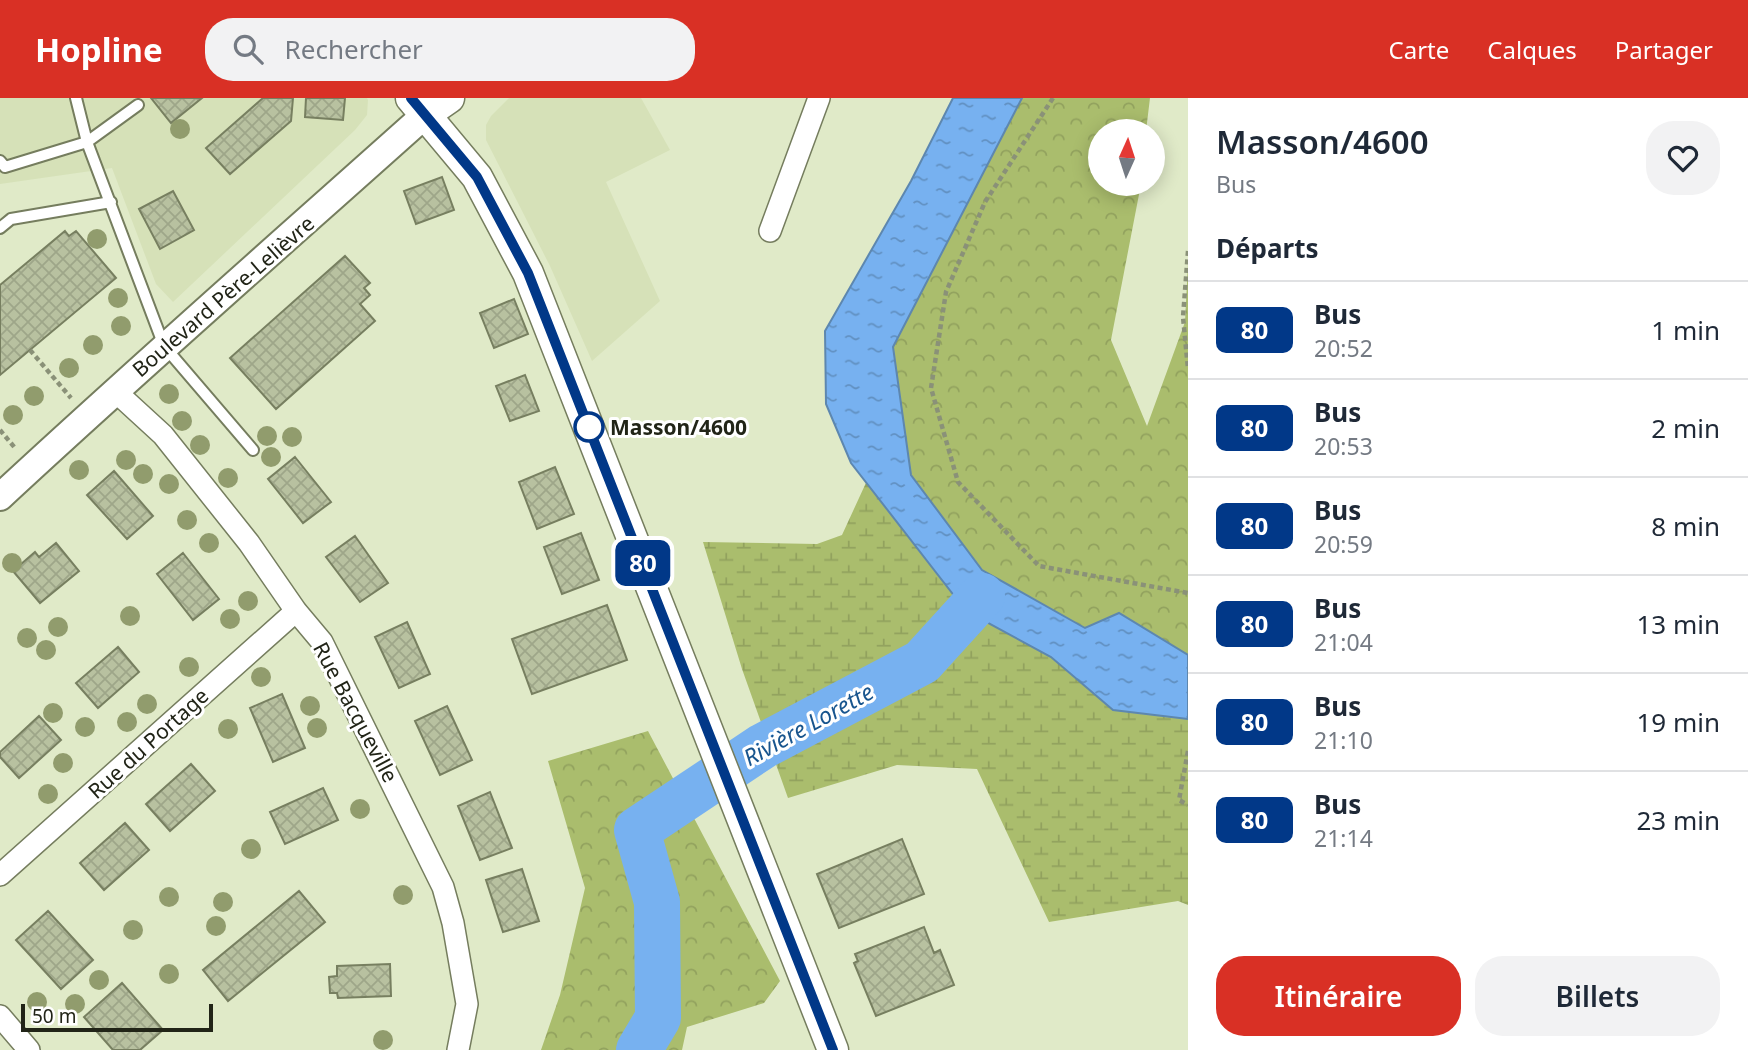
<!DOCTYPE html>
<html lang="fr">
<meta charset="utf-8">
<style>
:root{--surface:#fff;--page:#f2f2f3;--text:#1f2937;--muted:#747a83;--line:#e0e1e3;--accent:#d93025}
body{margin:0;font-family:"Noto Sans",sans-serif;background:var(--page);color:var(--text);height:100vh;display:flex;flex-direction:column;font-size:26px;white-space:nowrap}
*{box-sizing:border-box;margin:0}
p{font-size:23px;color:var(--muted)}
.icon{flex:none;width:38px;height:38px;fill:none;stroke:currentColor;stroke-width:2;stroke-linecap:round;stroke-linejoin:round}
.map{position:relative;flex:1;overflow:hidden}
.side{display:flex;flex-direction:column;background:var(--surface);width:560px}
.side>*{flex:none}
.badge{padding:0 14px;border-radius:10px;font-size:24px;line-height:46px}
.needle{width:46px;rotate:3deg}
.tools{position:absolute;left:1088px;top:21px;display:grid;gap:14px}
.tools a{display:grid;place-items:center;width:77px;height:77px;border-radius:50%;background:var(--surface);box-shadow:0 4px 18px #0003;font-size:35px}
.scale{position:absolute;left:21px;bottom:18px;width:192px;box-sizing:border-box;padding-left:7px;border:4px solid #212417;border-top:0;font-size:19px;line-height:24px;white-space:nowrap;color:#212417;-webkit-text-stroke:5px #fff;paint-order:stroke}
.map>.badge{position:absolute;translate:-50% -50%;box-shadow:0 0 0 4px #fff}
h2{padding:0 28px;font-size:26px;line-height:63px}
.round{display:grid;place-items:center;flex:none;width:74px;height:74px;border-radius:28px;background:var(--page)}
.overview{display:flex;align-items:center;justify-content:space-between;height:119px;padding:0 28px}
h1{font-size:33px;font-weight:600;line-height:52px}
.action{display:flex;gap:14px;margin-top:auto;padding:14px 28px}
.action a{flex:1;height:80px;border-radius:28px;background:var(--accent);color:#fff;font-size:28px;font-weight:600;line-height:80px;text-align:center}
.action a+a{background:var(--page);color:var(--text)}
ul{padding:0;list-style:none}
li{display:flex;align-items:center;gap:21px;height:98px;padding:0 28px;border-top:2px solid var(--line)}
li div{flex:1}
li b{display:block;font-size:26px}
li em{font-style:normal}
li .badge{min-width:77px;font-weight:700;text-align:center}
header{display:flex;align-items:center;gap:42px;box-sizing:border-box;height:98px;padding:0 35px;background:var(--accent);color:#fff}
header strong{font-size:33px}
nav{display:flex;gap:38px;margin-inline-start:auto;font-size:24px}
.search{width:490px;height:63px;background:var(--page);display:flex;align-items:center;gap:18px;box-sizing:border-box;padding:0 24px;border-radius:28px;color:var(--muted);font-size:26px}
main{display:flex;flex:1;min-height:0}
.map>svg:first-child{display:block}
.built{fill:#d6e1b8}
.forest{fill:url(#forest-crowns)}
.wetland{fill:url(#wetland-marsh)}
.water{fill:url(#water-ripples);stroke:#5d87af;stroke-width:2}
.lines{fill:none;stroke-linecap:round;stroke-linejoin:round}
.river{stroke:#77b1f0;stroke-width:46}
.building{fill:url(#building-cross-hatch);stroke:#777f60;stroke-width:2}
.service-casing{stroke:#757d5e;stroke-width:14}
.minor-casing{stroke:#757d5e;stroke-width:24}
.tertiary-casing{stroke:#757d5e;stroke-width:30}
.secondary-casing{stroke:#757d5e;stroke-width:33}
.path{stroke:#8a9178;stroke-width:4.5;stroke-dasharray:5 3.5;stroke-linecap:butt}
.service{stroke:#fff;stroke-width:10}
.minor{stroke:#fff;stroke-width:21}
.tertiary{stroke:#fff;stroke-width:26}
.secondary{stroke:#fff;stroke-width:30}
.tree{fill:#919c6d}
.line-casing{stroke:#fff;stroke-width:16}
.line{stroke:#013888;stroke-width:10}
.stop-dot{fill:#fff;stroke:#013888;stroke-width:3.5}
.labels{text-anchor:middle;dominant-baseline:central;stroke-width:6;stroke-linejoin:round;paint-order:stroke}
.street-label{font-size:21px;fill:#212417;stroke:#fff}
.stop-label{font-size:21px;font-weight:bold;fill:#212417;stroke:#fff;text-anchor:start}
.water-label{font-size:23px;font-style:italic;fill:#18558e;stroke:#fff}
</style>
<header>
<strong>Hopline</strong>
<div class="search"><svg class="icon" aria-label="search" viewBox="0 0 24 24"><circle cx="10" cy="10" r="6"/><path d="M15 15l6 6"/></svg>Rechercher</div>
<nav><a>Carte</a><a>Calques</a><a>Partager</a></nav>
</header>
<main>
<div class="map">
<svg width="1188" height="952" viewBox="0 0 1188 952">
<defs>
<pattern id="forest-crowns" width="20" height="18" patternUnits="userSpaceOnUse" patternTransform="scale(1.75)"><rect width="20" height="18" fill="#aabd6d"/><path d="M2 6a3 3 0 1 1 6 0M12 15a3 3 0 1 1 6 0" fill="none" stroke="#92a25e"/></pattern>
<pattern id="wetland-marsh" width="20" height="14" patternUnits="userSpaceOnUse" patternTransform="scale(1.75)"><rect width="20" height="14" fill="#aabd6d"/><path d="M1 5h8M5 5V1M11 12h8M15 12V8" fill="none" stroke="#92a25e"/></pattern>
<pattern id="water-ripples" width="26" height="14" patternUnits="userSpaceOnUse" patternTransform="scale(1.75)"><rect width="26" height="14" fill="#77b1f0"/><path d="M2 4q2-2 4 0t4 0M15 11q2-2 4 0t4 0" fill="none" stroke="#6190c1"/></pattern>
<pattern id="building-cross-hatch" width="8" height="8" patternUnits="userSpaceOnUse" patternTransform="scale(1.75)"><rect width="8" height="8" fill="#b8c1a0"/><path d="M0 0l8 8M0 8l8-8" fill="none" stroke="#9ea689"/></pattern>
</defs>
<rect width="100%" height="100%" fill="#e0eac8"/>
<path class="built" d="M 0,0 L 367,0 L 368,2 L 367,17 L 355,32 L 173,204 L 156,186 L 112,70 L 0,86 Z
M 509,0 L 641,0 L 670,52 L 606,84 L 660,203 L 592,263 L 550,168 L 486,42 L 486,27 L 491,18 Z"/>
<path class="forest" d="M 1022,0 L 1150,0 L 1146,33 L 1101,33 L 1101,86 L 1141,86 L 1111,242 L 1147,328 L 1185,224 L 1188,165 L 1188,557 L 1119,515 L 1085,530 L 982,472 L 911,377 L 893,249 Z
M 648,633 L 780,883 L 764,905 L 687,929 L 682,952 L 541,952 L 560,897 L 585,790 L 548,663 Z"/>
<path class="wetland" d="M 876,363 L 982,498 L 1188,608 L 1188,807 L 1178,803 L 1049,824 L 977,671 L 897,667 L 788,700 L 742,571 L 703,444 L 817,446 L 842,437 Z"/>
<path class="water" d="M 953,0 L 1022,0 L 893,249 L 911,377 L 982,472 L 1085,530 L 1119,515 L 1188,557 L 1188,621 L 1113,612 L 1051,559 L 966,513 L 851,365 L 826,306 L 825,233 L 911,83 Z"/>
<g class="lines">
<path class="river" d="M 639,952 L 658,920 L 657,804 L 637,732 L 763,648 L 922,564 L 982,498"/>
</g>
<path class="building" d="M 151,0 L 202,0 L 171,25 Z
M 263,0 L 293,0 L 291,23 L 230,76 L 206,50 Z
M 306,0 L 345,0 L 343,22 L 305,19 Z
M 442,79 L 454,112 L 416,126 L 404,93 Z
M 173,93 L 194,132 L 160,151 L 139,111 Z
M 65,133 L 69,138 L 76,133 L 116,180 L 0,277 L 0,187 Z
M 345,158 L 370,185 L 364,190 L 370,197 L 360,206 L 375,223 L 276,311 L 230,260 Z
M 514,201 L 528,236 L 494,250 L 480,215 Z
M 525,277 L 539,313 L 510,323 L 496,288 Z
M 295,359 L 331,404 L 303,425 L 268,381 Z
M 555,369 L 574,416 L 537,431 L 519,384 Z
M 114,373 L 153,418 L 127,441 L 87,397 Z
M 581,435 L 599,482 L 562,496 L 544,449 Z
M 355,438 L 388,485 L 360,504 L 326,459 Z
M 56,445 L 79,473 L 40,505 L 13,473 L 35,454 L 39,459 Z
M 183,455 L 219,501 L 193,522 L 157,476 Z
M 607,507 L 627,562 L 532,596 L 512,541 Z
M 407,524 L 430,576 L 399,590 L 375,539 Z
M 118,549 L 139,574 L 98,610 L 76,585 Z
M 282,596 L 305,650 L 273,664 L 250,610 Z
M 447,608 L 472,662 L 440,677 L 415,623 Z
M 39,618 L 61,642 L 19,680 L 0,659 L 0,654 Z
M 191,666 L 215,693 L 170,733 L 146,706 Z
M 323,690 L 338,722 L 285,746 L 270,714 Z
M 490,694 L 512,750 L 480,762 L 458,708 Z
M 125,725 L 149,752 L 104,792 L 80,765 Z
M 902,741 L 924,796 L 839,830 L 817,776 Z
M 522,771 L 539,823 L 503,834 L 486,782 Z
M 299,793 L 325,824 L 228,903 L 203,872 Z
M 48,813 L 93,862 L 61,891 L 16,842 Z
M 924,829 L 934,855 L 940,852 L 954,887 L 876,918 L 854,865 L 858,863 L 855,856 Z
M 390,866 L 391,898 L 338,900 L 337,895 L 330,895 L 329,879 L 337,878 L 337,868 Z
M 122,885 L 163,932 L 140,952 L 113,952 L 84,919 Z"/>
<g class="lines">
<defs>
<path id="service" d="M 76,0 L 87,44 L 138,7
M 0,63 L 5,69 L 87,44 L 164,248 L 253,352
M 0,130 L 11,121 L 111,104"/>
<path id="minor" d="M 770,133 L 819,0
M 115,293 L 163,337 L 249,445 L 296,513 L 322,544 L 443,789 L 453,825 L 467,906 L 458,952
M 0,777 L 296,513
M 0,918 L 29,952"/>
<path id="tertiary" d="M 0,399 C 140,269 284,143 426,16"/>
<path id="secondary" d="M 411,0 L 477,79 L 528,175 L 833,952
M 426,16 L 449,0"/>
</defs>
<use href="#service" class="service-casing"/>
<use href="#minor" class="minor-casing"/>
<use href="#tertiary" class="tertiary-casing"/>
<use href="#secondary" class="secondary-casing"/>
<path class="path" d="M 1053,0 L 985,104 L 946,194 L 931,290 L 958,384 L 1039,468 L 1188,495
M 1188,153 L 1183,219 L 1188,271
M 30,252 L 71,300
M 0,332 L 15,350
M 1188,653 L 1179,702 L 1188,707"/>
<use href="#service" class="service"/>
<use href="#minor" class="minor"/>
<use href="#tertiary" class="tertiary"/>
<use href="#secondary" class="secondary"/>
</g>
<g class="tree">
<circle cx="180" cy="31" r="10"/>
<circle cx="97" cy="141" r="10"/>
<circle cx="118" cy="200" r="10"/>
<circle cx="121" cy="228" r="10"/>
<circle cx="93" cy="247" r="10"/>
<circle cx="69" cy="270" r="10"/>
<circle cx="169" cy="296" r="10"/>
<circle cx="34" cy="298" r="10"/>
<circle cx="13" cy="317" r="10"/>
<circle cx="182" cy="323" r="10"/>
<circle cx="267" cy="338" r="10"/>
<circle cx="292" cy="339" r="10"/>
<circle cx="200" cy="347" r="10"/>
<circle cx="271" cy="359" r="10"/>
<circle cx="126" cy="362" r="10"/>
<circle cx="79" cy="372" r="10"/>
<circle cx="143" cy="376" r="10"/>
<circle cx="228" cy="380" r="10"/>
<circle cx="169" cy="386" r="10"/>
<circle cx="187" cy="422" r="10"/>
<circle cx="209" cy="445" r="10"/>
<circle cx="12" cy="465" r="10"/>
<circle cx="248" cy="503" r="10"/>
<circle cx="130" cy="518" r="10"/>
<circle cx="230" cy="521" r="10"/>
<circle cx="58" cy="529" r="10"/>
<circle cx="27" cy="540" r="10"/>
<circle cx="46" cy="552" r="10"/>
<circle cx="189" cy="569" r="10"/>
<circle cx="261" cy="579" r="10"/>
<circle cx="147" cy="606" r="10"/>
<circle cx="310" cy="608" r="10"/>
<circle cx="53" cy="615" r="10"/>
<circle cx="127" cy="624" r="10"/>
<circle cx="85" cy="629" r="10"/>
<circle cx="317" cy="630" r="10"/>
<circle cx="228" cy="631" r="10"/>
<circle cx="63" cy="665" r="10"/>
<circle cx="48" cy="696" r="10"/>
<circle cx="360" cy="711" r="10"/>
<circle cx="251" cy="751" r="10"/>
<circle cx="403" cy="797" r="10"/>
<circle cx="169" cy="799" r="10"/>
<circle cx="223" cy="804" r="10"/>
<circle cx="216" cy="828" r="10"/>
<circle cx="133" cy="832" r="10"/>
<circle cx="169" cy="876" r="10"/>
<circle cx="99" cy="882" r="10"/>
<circle cx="37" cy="904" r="10"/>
<circle cx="75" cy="906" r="10"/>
<circle cx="383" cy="942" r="10"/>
</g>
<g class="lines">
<defs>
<path id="line" d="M 411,0 L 477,79 L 528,175 L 833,952"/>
</defs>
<use href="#line" class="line-casing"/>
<use href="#line" class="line"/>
</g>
<circle class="stop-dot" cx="589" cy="329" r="14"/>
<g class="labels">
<g class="street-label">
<text transform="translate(223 198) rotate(-41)">Boulevard Père-Lelièvre</text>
<text transform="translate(356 614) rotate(62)">Rue Bacqueville</text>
<text transform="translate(148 645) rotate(-42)">Rue du Portage</text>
</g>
<g class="stop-label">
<text x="610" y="329">Masson/4600</text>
</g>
<g class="water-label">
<text transform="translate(808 626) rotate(-29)">Rivière Lorette</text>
</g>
</g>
</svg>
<div class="tools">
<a><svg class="needle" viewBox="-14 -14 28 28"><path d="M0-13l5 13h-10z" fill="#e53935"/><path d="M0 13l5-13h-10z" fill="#747a83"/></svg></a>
</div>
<div class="scale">50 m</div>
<b class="badge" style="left:643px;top:465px;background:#013888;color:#fff">80</b>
</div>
<section class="side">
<div class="overview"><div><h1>Masson/4600</h1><p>Bus</p></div><a class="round"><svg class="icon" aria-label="heart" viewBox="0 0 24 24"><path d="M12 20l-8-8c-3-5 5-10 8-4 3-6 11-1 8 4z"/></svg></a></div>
<h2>Départs</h2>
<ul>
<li><span class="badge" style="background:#013888;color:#fff">80</span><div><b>Bus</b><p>20:52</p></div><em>1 min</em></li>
<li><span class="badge" style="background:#013888;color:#fff">80</span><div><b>Bus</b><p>20:53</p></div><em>2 min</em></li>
<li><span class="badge" style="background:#013888;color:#fff">80</span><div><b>Bus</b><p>20:59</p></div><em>8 min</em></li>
<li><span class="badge" style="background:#013888;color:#fff">80</span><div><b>Bus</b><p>21:04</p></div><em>13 min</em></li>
<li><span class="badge" style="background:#013888;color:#fff">80</span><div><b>Bus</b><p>21:10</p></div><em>19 min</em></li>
<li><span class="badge" style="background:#013888;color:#fff">80</span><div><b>Bus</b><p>21:14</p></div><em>23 min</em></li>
</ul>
<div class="action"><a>Itinéraire</a><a>Billets</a></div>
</section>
</main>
